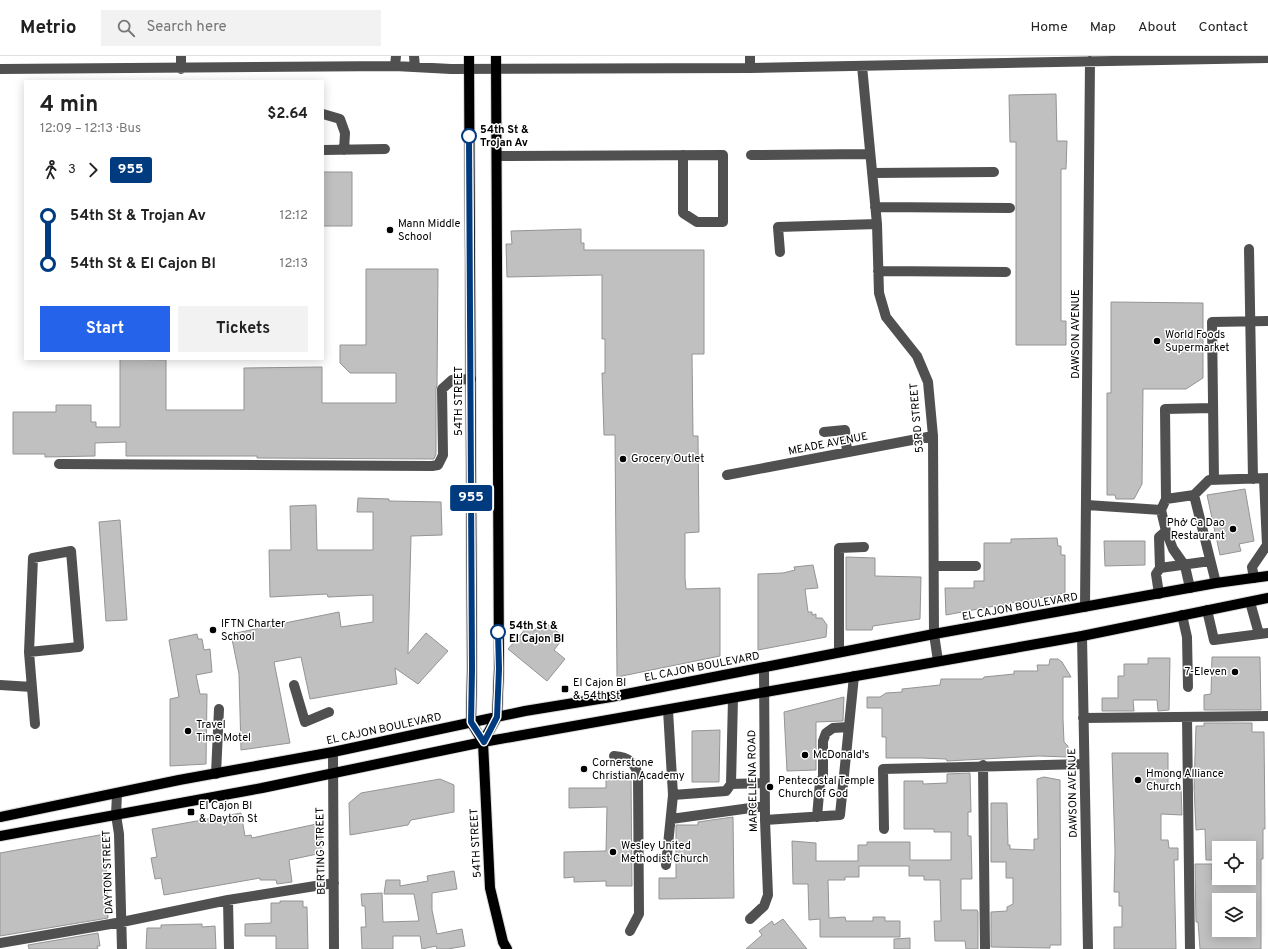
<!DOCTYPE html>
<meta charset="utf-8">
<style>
:root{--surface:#fff;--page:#f2f2f2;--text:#222;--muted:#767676;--line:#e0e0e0;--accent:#2563eb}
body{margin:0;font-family:Overpass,sans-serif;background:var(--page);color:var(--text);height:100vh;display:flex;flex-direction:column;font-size:15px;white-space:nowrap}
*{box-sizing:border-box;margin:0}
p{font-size:13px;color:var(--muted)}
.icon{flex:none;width:22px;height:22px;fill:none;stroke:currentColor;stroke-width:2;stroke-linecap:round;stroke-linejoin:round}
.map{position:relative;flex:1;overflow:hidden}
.panel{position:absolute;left:24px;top:24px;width:300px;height:280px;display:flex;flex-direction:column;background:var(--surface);border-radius:0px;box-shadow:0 2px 10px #0003}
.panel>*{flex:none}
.badge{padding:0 8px;border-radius:3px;font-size:14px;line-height:26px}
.tools{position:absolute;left:1212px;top:785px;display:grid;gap:8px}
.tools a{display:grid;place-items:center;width:44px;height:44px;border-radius:0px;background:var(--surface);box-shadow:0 2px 10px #0003;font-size:20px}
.map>.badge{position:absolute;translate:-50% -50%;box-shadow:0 0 0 2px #fff}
.legs{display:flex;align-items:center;gap:6px;height:44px;padding:0 16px;font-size:13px}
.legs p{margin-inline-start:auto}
.summary{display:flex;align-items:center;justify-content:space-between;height:68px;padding:0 16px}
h1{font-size:22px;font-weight:700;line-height:30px}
.primary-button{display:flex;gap:8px;margin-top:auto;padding:8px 16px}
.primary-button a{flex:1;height:46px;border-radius:0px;background:var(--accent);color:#fff;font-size:16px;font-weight:700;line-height:46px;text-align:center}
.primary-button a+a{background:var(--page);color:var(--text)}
ul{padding:0 16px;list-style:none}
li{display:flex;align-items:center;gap:14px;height:48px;font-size:15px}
li i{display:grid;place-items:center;width:6px;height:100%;margin:0 5px;background:currentColor}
li i::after{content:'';width:10px;height:10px;margin:-5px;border:3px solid;border-radius:50%;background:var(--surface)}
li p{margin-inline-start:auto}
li:first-child i{background:linear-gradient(#0000 50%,currentColor 0)}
li:last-child i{background:linear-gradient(currentColor 50%,#0000 0)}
header{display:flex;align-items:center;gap:24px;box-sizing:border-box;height:56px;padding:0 20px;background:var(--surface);border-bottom:1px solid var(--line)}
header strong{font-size:19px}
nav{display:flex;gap:22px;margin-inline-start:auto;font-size:14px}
.search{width:280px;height:36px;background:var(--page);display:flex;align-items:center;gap:10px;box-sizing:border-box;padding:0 14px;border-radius:0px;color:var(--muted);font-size:15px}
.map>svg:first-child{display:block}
.building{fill:#c0c0c0;stroke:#949494;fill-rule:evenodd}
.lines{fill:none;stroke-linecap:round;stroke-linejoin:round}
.major-casing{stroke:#dbdbdb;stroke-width:12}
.minor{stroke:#505050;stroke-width:10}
.major{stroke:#000;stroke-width:10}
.line-1-casing{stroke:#fff;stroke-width:9}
.line-1{stroke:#003b80;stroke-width:6}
.stop-1-dot{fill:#fff;stroke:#003b80;stroke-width:2}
.poi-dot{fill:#000;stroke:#fff;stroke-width:1.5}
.labels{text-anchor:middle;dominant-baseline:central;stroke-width:3;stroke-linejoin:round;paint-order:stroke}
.stop-label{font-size:11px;font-weight:bold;fill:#000;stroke:#fff;text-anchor:start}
.poi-label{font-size:11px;fill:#000;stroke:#fff;text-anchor:start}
.street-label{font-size:11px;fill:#000;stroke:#fff}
</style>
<header>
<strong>Metrio</strong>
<div class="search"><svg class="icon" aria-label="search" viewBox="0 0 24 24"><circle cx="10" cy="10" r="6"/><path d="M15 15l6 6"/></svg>Search here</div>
<nav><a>Home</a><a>Map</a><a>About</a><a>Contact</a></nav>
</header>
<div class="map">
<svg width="1268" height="893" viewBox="0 0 1268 893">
<rect width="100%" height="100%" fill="#fff"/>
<path class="building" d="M 1056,38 L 1057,85 L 1067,85 L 1066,113 L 1061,113 L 1061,265 L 1066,265 L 1066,289 L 1016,289 L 1016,86 L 1010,86 L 1009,39 Z
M 323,116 L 352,116 L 352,170 L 323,170 Z
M 581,173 L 581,187 L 584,187 L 584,194 L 704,194 L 704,298 L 692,298 L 693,380 L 698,380 L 699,476 L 685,477 L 685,522 L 686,533 L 720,532 L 720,600 L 617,621 L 615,379 L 604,379 L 602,317 L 605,317 L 605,283 L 602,283 L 602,219 L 507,221 L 506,188 L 512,188 L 511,175 Z
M 366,213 L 438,213 L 437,329 L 436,333 L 436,398 L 434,403 L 257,402 L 257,400 L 126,400 L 126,386 L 95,387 L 95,400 L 45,401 L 45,398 L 13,398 L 13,356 L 56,356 L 56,349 L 91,349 L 91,366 L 96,366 L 96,371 L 120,371 L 120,303 L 166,304 L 166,354 L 244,354 L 244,312 L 322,311 L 322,347 L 396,347 L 396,317 L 350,317 L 340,307 L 340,289 L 366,289 Z
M 1111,246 L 1203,247 L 1203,322 L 1186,333 L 1143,333 L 1142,428 L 1134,443 L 1116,443 L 1115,439 L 1107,439 L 1107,337 L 1111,337 Z
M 1245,433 L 1254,485 L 1239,488 L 1241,495 L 1220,499 L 1207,439 Z
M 358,442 L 389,443 L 389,445 L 441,446 L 442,479 L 411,480 L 408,598 L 426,577 L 448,595 L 418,628 L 395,612 L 397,628 L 310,643 L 301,601 L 274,606 L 290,687 L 241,694 L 239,618 L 231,578 L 339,556 L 341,571 L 373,566 L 373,539 L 328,541 L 327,538 L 270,541 L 269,494 L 291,494 L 290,450 L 316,449 L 317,494 L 373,494 L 373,456 L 357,456 Z
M 120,464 L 127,564 L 106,565 L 99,466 Z
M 1057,482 L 1058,490 L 1061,490 L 1061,499 L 1065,499 L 1065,537 L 946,559 L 945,532 L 974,532 L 974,525 L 984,525 L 984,487 L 1011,487 L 1011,483 Z
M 1104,485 L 1145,485 L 1145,509 L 1105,510 Z
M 846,501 L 875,502 L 875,520 L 921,521 L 920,563 L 873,570 L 872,574 L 846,574 Z
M 813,509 L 818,532 L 805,533 L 808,556 L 812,556 L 812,559 L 816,558 L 816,562 L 822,562 L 827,569 L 826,581 L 758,594 L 758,518 L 783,517 L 795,514 L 794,511 Z
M 542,564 L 564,581 L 554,594 L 565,603 L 547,625 L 508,593 L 528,570 L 534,575 Z
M 197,578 L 198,583 L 202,583 L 204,594 L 210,593 L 212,616 L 196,619 L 200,638 L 207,638 L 206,708 L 170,710 L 170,643 L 179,641 L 169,584 Z
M 1212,601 L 1260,601 L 1261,654 L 1204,654 L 1204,639 L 1211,638 Z
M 1148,602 L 1170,602 L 1169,654 L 1158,655 L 1157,644 L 1133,644 L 1134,655 L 1102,655 L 1102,642 L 1118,642 L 1118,620 L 1124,620 L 1124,608 L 1148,608 Z
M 1050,603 L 1058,603 L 1062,606 L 1071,621 L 1063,621 L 1063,663 L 1064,686 L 1068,690 L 1068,701 L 1039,700 L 947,705 L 946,703 L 921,702 L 886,702 L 886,681 L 882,681 L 882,652 L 867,652 L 867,641 L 880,641 L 886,637 L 902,636 L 902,633 L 940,629 L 941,623 L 983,623 L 984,621 L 1014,618 L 1014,615 L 1038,615 L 1037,609 L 1049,609 Z
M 844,641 L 843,665 L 816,666 L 816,714 L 787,715 L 784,656 Z
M 1204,667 L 1252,667 L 1252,676 L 1264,676 L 1265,773 L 1263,773 L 1263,803 L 1261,803 L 1261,893 L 1200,893 L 1198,866 L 1196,866 L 1195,808 L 1212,808 L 1212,824 L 1249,822 L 1249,792 L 1219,792 L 1219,804 L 1206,804 L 1205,773 L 1196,774 L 1194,731 L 1196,670 L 1204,670 ZM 1219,844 L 1249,844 L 1249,874 L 1219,874 Z
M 720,674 L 719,726 L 692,726 L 692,675 Z
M 1112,697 L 1168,697 L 1168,730 L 1181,731 L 1182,759 L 1161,758 L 1161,784 L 1168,784 L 1169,792 L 1178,792 L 1178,804 L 1174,804 L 1176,893 L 1114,893 L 1114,871 L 1122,871 L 1122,850 L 1119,850 L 1119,836 L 1114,836 L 1115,795 Z
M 970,717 L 971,756 L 968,756 L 968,780 L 971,780 L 972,823 L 961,823 L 961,854 L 977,854 L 978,856 L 978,893 L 966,893 L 965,885 L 935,885 L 934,865 L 941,865 L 940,824 L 924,824 L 924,820 L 909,820 L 909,810 L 859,810 L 859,821 L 845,821 L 845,824 L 828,824 L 829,862 L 845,861 L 846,865 L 873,865 L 873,861 L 885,861 L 885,865 L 900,865 L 900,881 L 820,881 L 820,863 L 809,864 L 808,828 L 793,828 L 792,785 L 816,787 L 816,805 L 858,805 L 858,789 L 867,789 L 867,786 L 910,786 L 910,804 L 951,804 L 951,776 L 934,776 L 934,773 L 904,773 L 904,725 L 923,725 L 923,728 L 947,727 L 947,718 Z
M 611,720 L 631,721 L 632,830 L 606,830 L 606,825 L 574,826 L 574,821 L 564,822 L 564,796 L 606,795 L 607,751 L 569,752 L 569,732 L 606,732 L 606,722 L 611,722 Z
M 1044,721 L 1060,724 L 1061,889 L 1050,889 L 1050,892 L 991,891 L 991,856 L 1007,855 L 1007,851 L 1013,848 L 1013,822 L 1006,822 L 1006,806 L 991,806 L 991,747 L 1007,747 L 1008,789 L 1010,789 L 1010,793 L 1034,794 L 1034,783 L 1038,783 L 1037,723 Z
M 440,723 L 454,729 L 454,756 L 411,764 L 408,769 L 350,779 L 349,747 L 361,737 Z
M 241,757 L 245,780 L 251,779 L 252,782 L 321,767 L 322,797 L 289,804 L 292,826 L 277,828 L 276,824 L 260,824 L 260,822 L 164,839 L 161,822 L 155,823 L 151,802 L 157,801 L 152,773 Z
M 733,761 L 734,842 L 659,843 L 659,822 L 676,822 L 676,769 L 698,769 L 698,766 Z
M 105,778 L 108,862 L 0,880 L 0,797 Z
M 454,815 L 457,833 L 432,837 L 432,854 L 437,878 L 462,873 L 465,890 L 448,893 L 437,893 L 436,890 L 422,893 L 420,880 L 393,880 L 393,893 L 362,893 L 361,871 L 366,871 L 365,850 L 362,850 L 361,838 L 382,837 L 383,866 L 419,865 L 414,838 L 384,838 L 386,824 L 400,824 L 400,830 L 428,825 L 427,820 Z
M 280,845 L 303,845 L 303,851 L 307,851 L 308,893 L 276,893 L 276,880 L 245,880 L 245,868 L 271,867 L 271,847 L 280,847 Z
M 783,863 L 807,893 L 746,893 L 762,879 L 759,875 L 772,865 L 774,869 Z
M 202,868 L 202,871 L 215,870 L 216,893 L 146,893 L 147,872 L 161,872 L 161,869 Z
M 98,877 L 100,890 L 97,890 L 98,893 L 29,893 L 28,889 Z
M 910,882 L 910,893 L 894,893 L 894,883 Z"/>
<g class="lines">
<defs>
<path id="major" d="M 469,0 L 472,613 L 471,666 L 483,686
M 496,0 L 499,613 L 497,661 L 483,686 L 490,832 L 503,886 L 507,893
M 0,761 L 179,724 L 333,696 L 525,655 L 611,641 L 934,578 L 1216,527 L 1268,520
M 0,780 L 262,732 L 483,686 L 1082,580 L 1268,542"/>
</defs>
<use href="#major" class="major-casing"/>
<path class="minor" d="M 181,0 L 181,13
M 414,0 L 415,11
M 750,0 L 750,12
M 395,10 L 396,0
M 862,10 L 877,168 L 879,237 L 886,261 L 917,300 L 928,326 L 933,380 L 934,578 L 938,605
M 0,13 L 395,10 L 451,13 L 750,12 L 1268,2
M 323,58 L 340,63 L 345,77 L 344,94
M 323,94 L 385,93
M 751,99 L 870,98
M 498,100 L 723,99 L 723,166 L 697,166 L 683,157 L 683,99
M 872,117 L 994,116
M 875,151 L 1010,152
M 1249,193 L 1253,423
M 780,196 L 778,171 L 877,168
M 878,215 L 1006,216
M 824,376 L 845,374 L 847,396
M 59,408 L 432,410 L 438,409 L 443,399 L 442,333 L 452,324 L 471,323
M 727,419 L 933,380
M 1214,424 L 1212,266 L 1268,265
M 1194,439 L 1216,527
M 1166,443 L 1165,353 L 1213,352
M 1087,449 L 1161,454 L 1166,443 L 1194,439 L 1209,424 L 1268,422
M 1161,454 L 1166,475 L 1173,493 L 1185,510 L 1190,532
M 934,510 L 976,510
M 1160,512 L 1159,481 L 1166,475
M 1254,522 L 1252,511 L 1267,489 L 1264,423
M 1159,538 L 1156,518 L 1160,512 L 1210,505
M 1250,546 L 1259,578
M 1085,551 L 1090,5
M 1207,554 L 1214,584 L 1268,577
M 1182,559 L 1187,581 L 1188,631
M 1082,580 L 1088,893
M 29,596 L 79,591 L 71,495 L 33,502 L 29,596 L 35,668
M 839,596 L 839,492 L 864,491
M 0,629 L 32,631
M 294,629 L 305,666 L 329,656
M 668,654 L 673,739 L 726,735 L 731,728 L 733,642
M 1187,661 L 1190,893
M 1083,662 L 1268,660
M 333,696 L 334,893
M 614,700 C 628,701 636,706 638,721 L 639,858 L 630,875
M 983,709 L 985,893
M 216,718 L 219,653
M 731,728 L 765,727
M 117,738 L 116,759 L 119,778 L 122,893
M 817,761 L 820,726 L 823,721 L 823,685 L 826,677 L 833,672 L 848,671
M 671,763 L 765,750
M 765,764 L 840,759 L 854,620
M 884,773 L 883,713 L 1084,708
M 666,809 L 673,739
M 228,844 L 229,893
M 750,863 L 764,850 L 768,839 L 765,764 L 764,611
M 0,887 L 122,866 L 228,844 L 334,827"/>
<use href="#major" class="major"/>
</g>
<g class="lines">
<defs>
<path id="line-1" d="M 469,80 L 472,613 L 471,666 L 484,686 L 497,661 L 499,613 L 498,576"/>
</defs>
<use href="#line-1" class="line-1-casing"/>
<use href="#line-1" class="line-1"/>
</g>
<g class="stop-1-dot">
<circle cx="469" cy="80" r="7"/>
<circle cx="498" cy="576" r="7"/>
</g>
<g class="poi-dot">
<circle cx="390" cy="174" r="4"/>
<circle cx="1157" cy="285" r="4"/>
<circle cx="623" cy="403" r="4"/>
<circle cx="1233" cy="473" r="4"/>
<circle cx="213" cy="574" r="4"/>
<circle cx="1235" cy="616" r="4"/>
<rect x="561" y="629" width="8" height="8" rx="2"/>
<circle cx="188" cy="675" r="4"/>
<circle cx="805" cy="699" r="4"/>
<circle cx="584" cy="713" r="4"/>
<circle cx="1138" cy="724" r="4"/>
<circle cx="770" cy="731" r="4"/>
<rect x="187" y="752" width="8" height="8" rx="2"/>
<circle cx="613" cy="796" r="4"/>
</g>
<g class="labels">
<g class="stop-label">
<text x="480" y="74">54th St &amp;<tspan x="480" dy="13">Trojan Av</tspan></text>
<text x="509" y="570">54th St &amp;<tspan x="509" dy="13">El Cajon Bl</tspan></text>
</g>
<g class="poi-label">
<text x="398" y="168">Mann Middle<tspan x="398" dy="13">School</tspan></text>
<text x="1165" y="279">World Foods<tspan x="1165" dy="13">Supermarket</tspan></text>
<text x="631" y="403">Grocery Outlet</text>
<text x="1225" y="467" text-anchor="end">Phở Ca Dao<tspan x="1225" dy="13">Restaurant</tspan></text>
<text x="221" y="568">IFTN Charter<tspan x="221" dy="13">School</tspan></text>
<text x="1227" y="616" text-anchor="end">7-Eleven</text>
<text x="573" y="627">El Cajon Bl<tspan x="573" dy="13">&amp; 54th St</tspan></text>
<text x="196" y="669">Travel<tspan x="196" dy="13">Time Motel</tspan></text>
<text x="813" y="699">McDonald's</text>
<text x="592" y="707">Cornerstone<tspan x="592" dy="13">Christian Academy</tspan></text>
<text x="1146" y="718">Hmong Alliance<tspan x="1146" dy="13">Church</tspan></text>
<text x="778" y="725">Pentecostal Temple<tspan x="778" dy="13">Church of God</tspan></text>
<text x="199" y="750">El Cajon Bl<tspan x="199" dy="13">&amp; Dayton St</tspan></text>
<text x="621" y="790">Wesley United<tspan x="621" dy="13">Methodist Church</tspan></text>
</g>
<g class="street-label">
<text transform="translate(1076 278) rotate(-90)">DAWSON AVENUE</text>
<text transform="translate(459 345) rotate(-90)">54TH STREET</text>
<text transform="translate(917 362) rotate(-95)">53RD STREET</text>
<text transform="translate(828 388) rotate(-11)">MEADE AVENUE</text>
<text transform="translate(1020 551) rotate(-10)">EL CAJON BOULEVARD</text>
<text transform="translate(702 611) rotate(-11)">EL CAJON BOULEVARD</text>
<text transform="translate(384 673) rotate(-12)">EL CAJON BOULEVARD</text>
<text transform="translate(753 725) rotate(-91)">MARCELLENA ROAD</text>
<text transform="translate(1073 737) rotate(-91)">DAWSON AVENUE</text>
<text transform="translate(476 787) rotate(-93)">54TH STREET</text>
<text transform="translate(321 795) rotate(-91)">BERTING STREET</text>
<text transform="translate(108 816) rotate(-92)">DAYTON STREET</text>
</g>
</g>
</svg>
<div class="tools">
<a><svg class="icon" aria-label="locate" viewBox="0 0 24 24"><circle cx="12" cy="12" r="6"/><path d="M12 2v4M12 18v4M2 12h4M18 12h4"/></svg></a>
<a><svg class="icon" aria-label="layers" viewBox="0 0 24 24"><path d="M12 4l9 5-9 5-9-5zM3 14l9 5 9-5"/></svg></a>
</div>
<b class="badge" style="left:471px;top:442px;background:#003b80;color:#fff">955</b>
<section class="panel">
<div class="summary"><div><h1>4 min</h1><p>12:09 – 12:13 · Bus</p></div><b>$2.64</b></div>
<div class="legs"><svg class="icon" aria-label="walk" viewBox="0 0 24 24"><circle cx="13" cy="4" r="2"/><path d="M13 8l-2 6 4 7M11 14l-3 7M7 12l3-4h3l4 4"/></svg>3<svg class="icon" aria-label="forward" viewBox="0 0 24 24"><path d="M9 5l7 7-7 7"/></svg><b class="badge" style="background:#003b80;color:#fff">955</b></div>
<ul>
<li><i style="color:#003b80"></i><b>54th St &amp; Trojan Av</b><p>12:12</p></li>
<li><i style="color:#003b80"></i><b>54th St &amp; El Cajon Bl</b><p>12:13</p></li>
</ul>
<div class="primary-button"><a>Start</a><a>Tickets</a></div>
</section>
</div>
